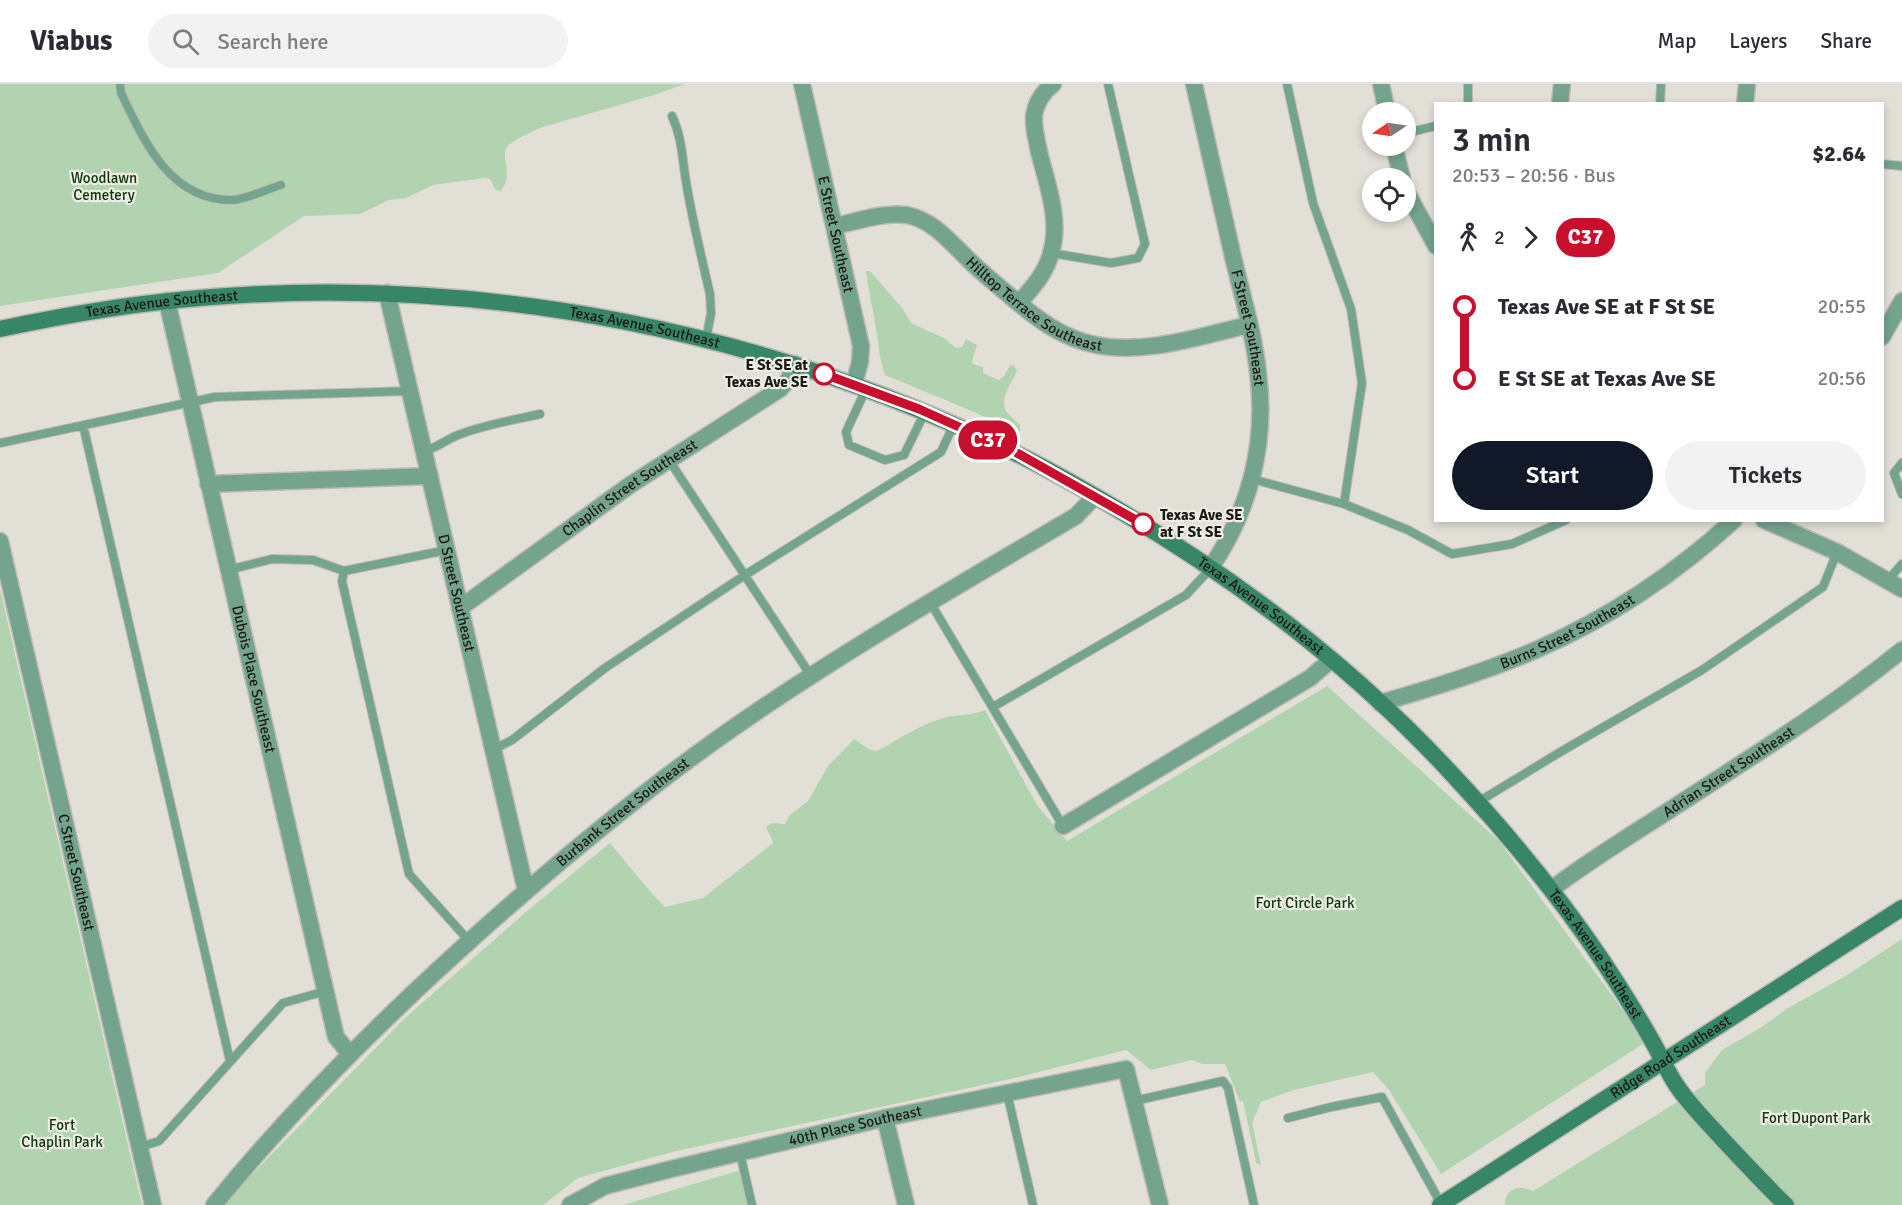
<!DOCTYPE html>
<meta charset="utf-8">
<style>
:root{--surface:#fff;--page:#f2f2f3;--text:#2b2b33;--muted:#7c7c81;--line:#e1e1e2;--accent:#111827}
body{margin:0;font-family:Signika,sans-serif;background:var(--page);color:var(--text);height:100vh;display:flex;flex-direction:column;font-size:22px;white-space:nowrap}
*{box-sizing:border-box;margin:0}
p{font-size:20px;color:var(--muted)}
.icon{flex:none;width:33px;height:33px;fill:none;stroke:currentColor;stroke-width:2;stroke-linecap:round;stroke-linejoin:round}
.map{position:relative;flex:1;overflow:hidden}
.side{position:absolute;left:1434px;top:18px;width:450px;height:420px;display:flex;flex-direction:column;background:var(--surface);border-radius:0px;box-shadow:0 3px 9px #0003}
.side>*{flex:none}
.badge{padding:0 12px;border-radius:20px;font-size:21px;line-height:39px}
.needle{width:39px;rotate:257deg}
.tools{position:absolute;left:1362px;top:18px;display:grid;gap:12px}
.tools a{display:grid;place-items:center;width:54px;height:54px;border-radius:50%;background:var(--surface);box-shadow:0 3px 9px #0003;font-size:30px}
.map>.badge{position:absolute;translate:-50% -50%;box-shadow:0 0 0 3px #fff}
.legs{display:flex;align-items:center;gap:9px;height:66px;padding:0 18px;font-size:20px}
.legs p{margin-inline-start:auto}
.head{display:flex;align-items:center;justify-content:space-between;height:102px;padding:0 18px}
h1{font-size:33px;font-weight:600;line-height:45px}
.cta{display:flex;gap:12px;margin-top:auto;padding:12px 18px}
.cta a{flex:1;height:69px;border-radius:36px;background:var(--accent);color:#fff;font-size:24px;font-weight:600;line-height:69px;text-align:center}
.cta a+a{background:var(--page);color:var(--text)}
ul{padding:0 18px;list-style:none}
li{display:flex;align-items:center;gap:21px;height:72px;font-size:22px}
li i{display:grid;place-items:center;width:9px;height:100%;margin:0 8px;background:currentColor}
li i::after{content:'';width:15px;height:15px;margin:-8px;border:4px solid;border-radius:50%;background:var(--surface)}
li p{margin-inline-start:auto}
li:first-child i{background:linear-gradient(#0000 50%,currentColor 0)}
li:last-child i{background:linear-gradient(currentColor 50%,#0000 0)}
header{display:flex;align-items:center;gap:36px;box-sizing:border-box;height:84px;padding:0 30px;background:var(--surface);border-bottom:2px solid var(--line)}
header strong{font-size:28px}
nav{display:flex;gap:33px;margin-inline-start:auto;font-size:21px}
.search{width:420px;height:54px;background:var(--page);display:flex;align-items:center;gap:15px;box-sizing:border-box;padding:0 21px;border-radius:33px;color:var(--muted);font-size:22px}
.map>svg:first-child{display:block}
.green{fill:#b2d3b0}
.lines{fill:none;stroke-linecap:round;stroke-linejoin:round}
.service-casing{stroke:#bebbb4;stroke-width:10}
.minor-casing{stroke:#bebbb4;stroke-width:19}
.tertiary-casing{stroke:#bebbb4;stroke-width:19}
.secondary-casing{stroke:#bebbb4;stroke-width:19}
.service{stroke:#74a48e;stroke-width:8}
.minor{stroke:#74a48e;stroke-width:16}
.tertiary{stroke:#74a48e;stroke-width:16}
.secondary{stroke:#378667;stroke-width:16}
.line-1-casing{stroke:#fff;stroke-width:14}
.line-1{stroke:#c8102e;stroke-width:9}
.stop-1-dot{fill:#fff;stroke:#c8102e;stroke-width:3}
.labels{text-anchor:middle;dominant-baseline:central;stroke-width:4.5;stroke-linejoin:round;paint-order:stroke}
.park-label{font-size:15px;fill:#09360b;stroke:#efece4}
.street-label{font-size:15px;fill:#1a1916;stroke:#efece4}
.stop-label{font-size:15px;font-weight:bold;fill:#1a1916;stroke:#efece4;text-anchor:end}
</style>
<header>
<strong>Viabus</strong>
<div class="search"><svg class="icon" aria-label="search" viewBox="0 0 24 24"><circle cx="10" cy="10" r="6"/><path d="M15 15l6 6"/></svg>Search here</div>
<nav><a>Map</a><a>Layers</a><a>Share</a></nav>
</header>
<div class="map">
<svg width="1902" height="1121" viewBox="0 0 1902 1121">
<rect width="100%" height="100%" fill="#e2dfd7"/>
<path class="green" d="M 0,0 L 685,0 L 654,11 L 543,43 C 535,46 509,57 506,65 C 501,76 514,88 501,107 L 496,106 L 490,95 L 485,94 L 433,101 L 406,114 L 389,116 L 360,130 L 304,132 L 218,189 L 0,222 Z
M 866,187 L 870,187 L 903,225 L 911,239 L 944,254 L 956,264 L 962,263 L 966,255 L 977,261 L 972,277 L 973,280 L 983,283 L 983,289 L 999,296 L 1004,292 L 1010,281 L 1014,281 L 1017,287 C 1012,298 999,315 1006,327 C 1010,332 1016,337 1020,341 L 1020,347 L 1014,347 L 979,330 L 885,291 C 879,276 879,260 876,244 C 873,225 868,206 866,187 Z
M 0,505 L 131,1074 L 142,1121 L 0,1121 Z
M 1327,602 L 1499,757 L 1646,958 L 1441,1090 L 1389,1006 L 1373,988 L 1294,1006 L 1261,1018 L 1252,1039 L 1261,1081 L 1256,1079 L 1255,1073 L 1243,1017 L 1240,1018 L 1225,980 L 1202,980 L 1192,976 L 1151,986 L 1126,966 L 1015,994 L 676,1067 L 578,1094 L 543,1121 L 222,1121 L 406,933 L 527,827 L 610,759 L 648,805 L 665,823 L 703,814 L 772,760 L 773,758 L 766,743 L 772,739 L 785,740 L 789,732 L 808,717 L 828,682 L 854,655 L 870,666 L 877,667 C 896,657 919,641 940,635 C 955,630 971,632 985,626 L 1037,721 L 1067,757 Z
M 1902,855 L 1902,1121 L 1505,1121 C 1505,1103 1520,1101 1533,1107 L 1705,1001 L 1705,989 L 1722,966 L 1762,943 L 1788,924 L 1844,893 Z
M 744,1085 L 750,1121 L 623,1121 Z"/>
<g class="lines">
<defs>
<path id="service" d="M 120,0 L 121,9 C 144,57 170,117 233,116 C 246,115 268,105 281,101
M 1287,0 L 1313,119 L 1351,225 L 1362,299 L 1344,420
M 1468,20 L 1468,0
M 1660,20 L 1661,0
M 672,32 C 681,51 682,70 685,91 C 691,131 701,171 710,210 L 711,229 L 706,256
M 1406,49 L 1436,42
M 1882,80 L 1902,82
M 1051,169 L 1111,179 L 1138,174 L 1145,160 L 1108,0
M 866,305 L 846,348 L 849,361 L 885,376 L 904,371 L 925,328
M 83,341 L 230,977
M 0,359 L 215,313 L 410,307
M 424,367 C 439,363 445,356 458,351 C 484,341 513,336 540,330
M 669,376 L 811,592
M 1902,379 L 1894,389 L 1902,410
M 1252,395 L 1344,420 L 1408,446 L 1452,470 L 1512,460 L 1566,436
M 228,486 L 272,475 L 313,476 L 344,487 L 447,466
M 344,487 L 342,497 L 409,790 L 469,857
M 1888,496 L 1902,480
M 930,518 L 1063,742
M 993,623 L 1186,511 L 1211,484
M 493,666 L 512,656 L 605,584 L 745,491 L 941,368 L 954,340
M 1478,718 L 1562,667 L 1702,586 L 1823,503 L 1837,468
M 1007,1009 L 1033,1121
M 1134,1017 L 1223,997 L 1228,1004 L 1254,1121
M 1288,1034 L 1331,1023 L 1382,1013 L 1441,1120
M 140,1063 L 159,1057 L 283,919 L 326,907
M 740,1069 L 752,1121"/>
<g id="minor">
<path id="s1" d="M 1194,0 C 1207,58 1220,115 1233,173 C 1242,211 1254,250 1258,289 C 1267,358 1250,426 1211,483"/>
<path d="M 1381,0 L 1387,28"/>
<path d="M 1560,20 L 1562,0"/>
<path d="M 1745,20 L 1747,0"/>
<path d="M 1394,62 L 1402,94"/>
<path d="M 1406,107 L 1436,162"/>
<path id="s2" d="M 835,142 C 858,137 884,128 907,131 C 933,136 951,159 969,176 C 982,189 996,200 1010,212 C 1037,235 1061,254 1096,261 C 1146,271 1200,252 1249,241"/>
<path id="s3" d="M 387,209 L 526,807"/>
<path id="s4" d="M 167,217 L 336,953 L 350,970"/>
<path d="M 1019,219 C 1032,204 1046,189 1051,169 C 1061,136 1047,100 1039,68 C 1037,56 1033,44 1034,31 C 1036,19 1043,8 1053,0"/>
<path d="M 1882,253 L 1902,217"/>
<path d="M 208,400 L 430,392"/>
<path d="M 1764,436 L 1837,468 L 1902,505"/>
<path id="s5" d="M 0,457 L 153,1121"/>
<path id="s6" d="M 460,524 L 630,401 L 780,305 L 789,295 L 795,280"/>
<path id="s7" d="M 1380,619 C 1433,604 1485,588 1536,566 C 1609,534 1675,490 1734,436"/>
<path d="M 1063,742 L 1310,594 L 1331,576"/>
<path id="s8" d="M 1552,805 C 1587,778 1625,755 1662,731 C 1743,678 1827,627 1902,566"/>
<path d="M 885,1034 L 906,1121"/>
<path id="s9" d="M 214,1121 C 304,1010 408,910 516,816 C 580,760 646,706 716,656 C 831,574 954,504 1076,432 L 1095,412"/>
<path id="s10" d="M 570,1121 L 605,1102 L 667,1086 L 885,1034 L 1126,985 L 1160,1121"/>
</g>
<g id="tertiary">
<path id="s11" d="M 802,0 L 861,262 L 860,278 L 854,300"/>
</g>
<g id="secondary">
<path id="s12" d="M 0,245 C 70,230 141,218 212,213 C 487,192 765,247 1013,368 C 1049,385 1083,405 1117,425 C 1240,497 1355,585 1452,690 C 1506,748 1556,808 1600,873 C 1618,900 1635,927 1651,955 C 1660,970 1667,988 1677,1002 C 1691,1023 1710,1041 1726,1059 C 1746,1080 1765,1101 1786,1121"/>
<path id="s13" d="M 1440,1121 L 1902,824"/>
</g>
</defs>
<use href="#service" class="service-casing"/>
<use href="#minor" class="minor-casing"/>
<use href="#tertiary" class="tertiary-casing"/>
<use href="#secondary" class="secondary-casing"/>
<use href="#service" class="service"/>
<use href="#minor" class="minor"/>
<use href="#tertiary" class="tertiary"/>
<use href="#secondary" class="secondary"/>
</g>
<g class="lines">
<defs>
<path id="line-1" d="M 824,290 L 919,325 L 1017,369 L 1143,440"/>
</defs>
<use href="#line-1" class="line-1-casing"/>
<use href="#line-1" class="line-1"/>
</g>
<g class="stop-1-dot">
<circle cx="824" cy="290" r="10"/>
<circle cx="1143" cy="440" r="10"/>
</g>
<g class="labels">
<g class="park-label">
<text x="104" y="94">Woodlawn<tspan x="104" dy="17">Cemetery</tspan></text>
<text x="1305" y="819">Fort Circle Park</text>
<text x="1816" y="1034">Fort Dupont Park</text>
<text x="62" y="1041">Fort<tspan x="62" dy="17">Chaplin Park</tspan></text>
</g>
<g class="street-label">
<text stroke="none"><textPath href="#s11" startOffset="154">E Street Southeast</textPath></text>
<text stroke="none"><textPath href="#s2" startOffset="231">Hilltop Terrace Southeast</textPath></text>
<text stroke="none"><textPath href="#s12" startOffset="164">Texas Avenue Southeast</textPath></text>
<text stroke="none"><textPath href="#s12" startOffset="650">Texas Avenue Southeast</textPath></text>
<text stroke="none"><textPath href="#s1" startOffset="250">F Street Southeast</textPath></text>
<text stroke="none"><textPath href="#s6" startOffset="208">Chaplin Street Southeast</textPath></text>
<text stroke="none"><textPath href="#s3" startOffset="308">D Street Southeast</textPath></text>
<text stroke="none"><textPath href="#s12" startOffset="1332">Texas Avenue Southeast</textPath></text>
<text stroke="none"><textPath href="#s7" startOffset="201">Burns Street Southeast</textPath></text>
<text stroke="none"><textPath href="#s4" startOffset="388">Dubois Place Southeast</textPath></text>
<text stroke="none"><textPath href="#s8" startOffset="212">Adrian Street Southeast</textPath></text>
<text stroke="none"><textPath href="#s9" startOffset="568">Burbank Street Southeast</textPath></text>
<text stroke="none"><textPath href="#s5" startOffset="340">C Street Southeast</textPath></text>
<text stroke="none"><textPath href="#s12" startOffset="1818">Texas Avenue Southeast</textPath></text>
<text stroke="none"><textPath href="#s13" startOffset="274">Ridge Road Southeast</textPath></text>
<text stroke="none"><textPath href="#s10" startOffset="297">40th Place Southeast</textPath></text>
</g>
<g class="stop-label">
<text x="808" y="281">E St SE at<tspan x="808" dy="17">Texas Ave SE</tspan></text>
<text x="1160" y="431" text-anchor="start">Texas Ave SE<tspan x="1160" dy="17">at F St SE</tspan></text>
</g>
</g>
</svg>
<div class="tools">
<a><svg class="needle" viewBox="-14 -14 28 28"><path d="M0-13l5 13h-10z" fill="#e53935"/><path d="M0 13l5-13h-10z" fill="#7c7c81"/></svg></a>
<a><svg class="icon" aria-label="locate" viewBox="0 0 24 24"><circle cx="12" cy="12" r="6"/><path d="M12 2v4M12 18v4M2 12h4M18 12h4"/></svg></a>
</div>
<b class="badge" style="left:988px;top:356px;background:#c8102e;color:#fff">C37</b>
<section class="side">
<div class="head"><div><h1>3 min</h1><p>20:53 – 20:56 · Bus</p></div><b>$2.64</b></div>
<div class="legs"><svg class="icon" aria-label="walk" viewBox="0 0 24 24"><circle cx="13" cy="4" r="2"/><path d="M13 8l-2 6 4 7M11 14l-3 7M7 12l3-4h3l4 4"/></svg>2<svg class="icon" aria-label="forward" viewBox="0 0 24 24"><path d="M9 5l7 7-7 7"/></svg><b class="badge" style="background:#c8102e;color:#fff">C37</b></div>
<ul>
<li><i style="color:#c8102e"></i><b>Texas Ave SE at F St SE</b><p>20:55</p></li>
<li><i style="color:#c8102e"></i><b>E St SE at Texas Ave SE</b><p>20:56</p></li>
</ul>
<div class="cta"><a>Start</a><a>Tickets</a></div>
</section>
</div>
